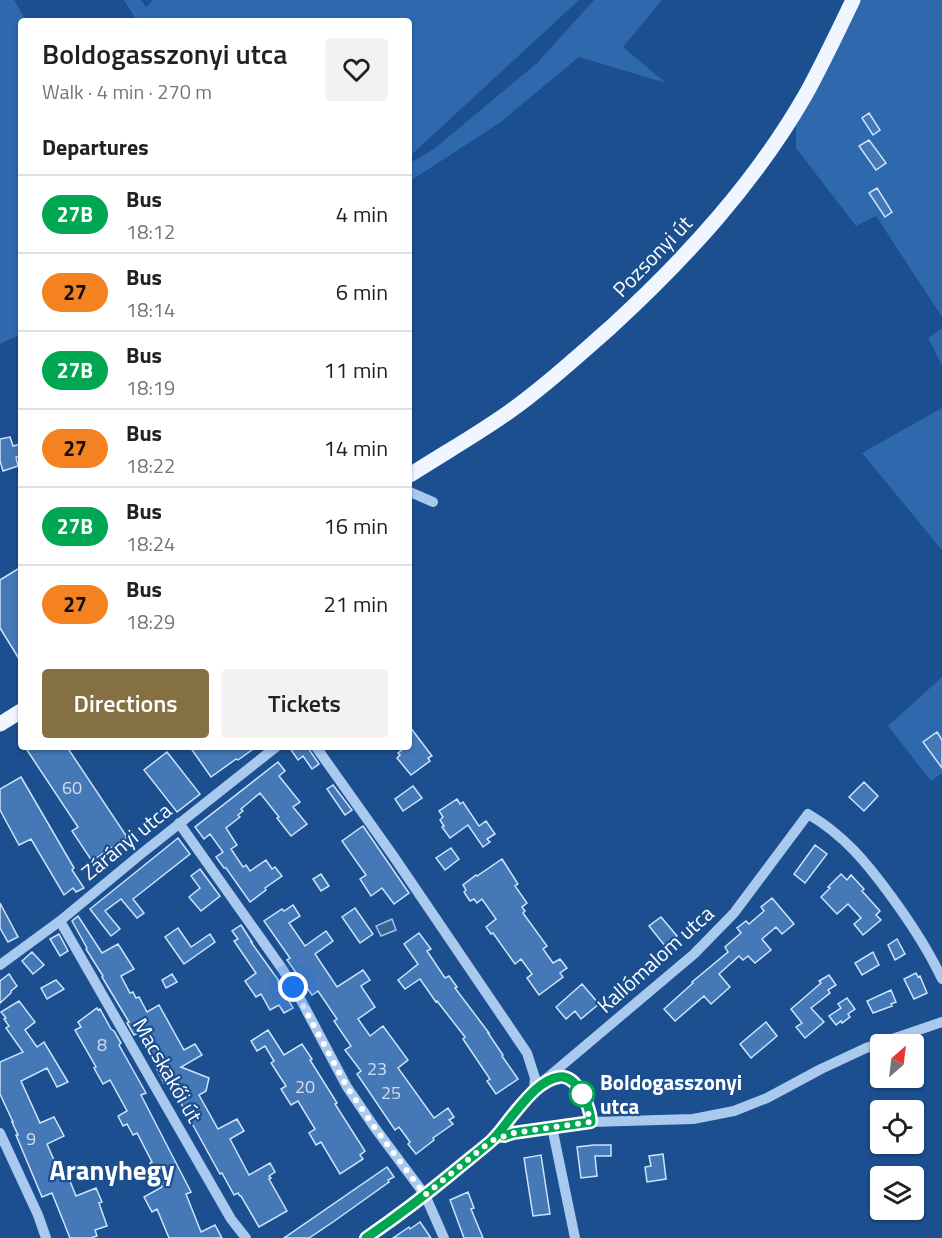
<!DOCTYPE html>
<meta charset="utf-8">
<style>
:root{--surface:#fff;--page:#f2f2f2;--text:#202124;--muted:#757577;--line:#e0e0e0;--accent:#847042}
body{margin:0;font-family:"Titillium Web",sans-serif;background:var(--page);color:var(--text);height:100vh;display:flex;flex-direction:column;font-size:22px;white-space:nowrap}
*{box-sizing:border-box;margin:0}
p{font-size:20px;color:var(--muted)}
.icon{flex:none;width:33px;height:33px;fill:none;stroke:currentColor;stroke-width:2;stroke-linecap:round;stroke-linejoin:round}
.map{position:relative;flex:1;overflow:hidden}
.drawer{position:absolute;left:18px;top:18px;width:394px;height:732px;display:flex;flex-direction:column;background:var(--surface);border-radius:6px;box-shadow:0 2px 4px #0004}
.drawer>*{flex:none}
.badge{padding:0 12px;border-radius:20px;font-size:21px;line-height:39px}
.needle{width:39px;rotate:28deg}
.tools{position:absolute;left:870px;top:1034px;display:grid;gap:12px}
.tools a{display:grid;place-items:center;width:54px;height:54px;border-radius:6px;background:var(--surface);box-shadow:0 2px 4px #0004;font-size:30px}
.you{position:absolute;width:30px;height:30px;margin:-15px;border:4px solid #fff;border-radius:50%;background:#1a73e8;box-shadow:0 0 0 9px #1a73e833}
.map>.badge{position:absolute;translate:-50% -50%;box-shadow:0 0 0 3px #fff}
h2{padding:0 24px;font-size:22px;line-height:54px}
.round{display:grid;place-items:center;flex:none;width:63px;height:63px;border-radius:6px;background:var(--page)}
.headline{display:flex;align-items:center;justify-content:space-between;height:102px;padding:0 24px}
h1{font-size:28px;font-weight:600;line-height:45px}
.button{display:flex;gap:12px;margin-top:auto;padding:12px 24px}
.button a{flex:1;height:69px;border-radius:6px;background:var(--accent);color:#fff;font-size:24px;font-weight:600;line-height:69px;text-align:center}
.button a+a{background:var(--page);color:var(--text)}
ul{padding:0;list-style:none}
li{display:flex;align-items:center;gap:18px;height:78px;padding:0 24px;border-top:2px solid var(--line)}
li div{flex:1}
li b{display:block;font-size:22px}
li em{font-style:normal}
li .badge{min-width:66px;font-weight:700;text-align:center}
.map>svg:first-child{display:block}
.green{fill:#2e69ad}
.water{fill:#3c6290;stroke:#9cc4f0;stroke-width:1.5}
.building{fill:#4478b7;stroke:#cfe3fa;stroke-width:1.5}
.lines{fill:none;stroke-linecap:round;stroke-linejoin:round}
.minor{stroke:#a9c9ee;stroke-width:10}
.major{stroke:#f0f6ff;stroke-width:15}
.line-casing{stroke:#fff;stroke-width:14}
.line{stroke:#00a651;stroke-width:9}
.walk{stroke:#fff;stroke-width:6;stroke-dasharray:0 10.8}
.stop-dot{fill:#fff;stroke:#00a651;stroke-width:3}
.labels{text-anchor:middle;dominant-baseline:central;stroke-width:4.5;stroke-linejoin:round;paint-order:stroke}
.number-label{font-size:18px;fill:#d0dded}
.street-label{font-size:21px;fill:#fff;stroke:#1b4f8f}
.stop-label{font-size:21px;font-weight:bold;fill:#fff;stroke:#1b4f8f;text-anchor:start}
.district-label{font-size:27px;font-weight:bold;fill:#fff;stroke:#1b4f8f}
</style>
<div class="map">
<svg width="942" height="1238" viewBox="0 0 942 1238">
<rect width="100%" height="100%" fill="#1b4f8f"/>
<path class="green" d="M 0,0 L 14,0 L 26,21 L 21,21 L 21,334 L 0,344 Z
M 124,0 L 141,0 L 146,7 L 153,0 L 579,0 L 410,156 L 410,21 L 137,21 Z
M 594,0 L 662,0 L 623,47 L 666,83 L 579,57 L 498,124 L 410,181 L 410,163 L 434,149 L 537,63 Z
M 861,0 L 942,0 L 942,317 L 876,216 L 856,226 L 796,148 L 796,125 Z
M 942,328 L 942,365 L 928,338 Z
M 942,408 L 942,550 L 862,453 Z
M 942,677 L 942,773 L 931,781 L 888,726 Z"/>
<path class="water" d="M 392,919 L 396,930 L 381,936 L 376,926 Z"/>
<path class="building" d="M 869,113 L 880,130 L 873,135 L 862,118 Z
M 869,140 L 886,163 L 876,170 L 859,146 Z
M 877,188 L 892,212 L 885,217 L 869,193 Z
M 10,437 L 13,446 L 21,444 L 21,456 L 16,457 L 18,466 L 3,471 L 0,461 L 0,439 Z
M 21,567 L 21,662 L 0,628 L 0,580 Z
M 410,727 L 432,756 L 428,758 L 430,761 L 411,775 L 397,758 L 400,755 L 398,753 L 406,747 L 410,747 Z
M 937,732 L 942,740 L 942,768 L 923,742 Z
M 25,747 L 67,747 L 127,837 L 92,861 L 72,831 L 78,827 Z
M 190,747 L 256,747 L 238,760 L 236,759 L 211,777 Z
M 289,747 L 309,747 L 310,751 L 319,764 L 312,769 L 303,756 L 298,760 Z
M 167,752 L 200,794 L 177,812 L 144,770 Z
M 278,762 L 285,771 L 279,776 L 300,802 L 293,807 L 307,824 L 291,836 L 277,818 L 279,817 L 260,793 L 241,809 L 243,811 L 238,815 L 240,817 L 226,828 L 237,845 L 231,849 L 243,867 L 246,865 L 250,871 L 266,860 L 272,869 L 275,867 L 282,876 L 265,888 L 266,890 L 250,902 L 226,868 L 224,868 L 216,857 L 223,852 L 210,834 L 204,839 L 195,827 Z
M 21,777 L 74,868 L 72,870 L 84,888 L 76,892 L 73,888 L 64,895 L 31,839 L 19,845 L 0,810 L 0,789 Z
M 864,782 L 878,796 L 864,811 L 849,797 Z
M 333,785 L 352,810 L 345,815 L 327,789 Z
M 413,786 L 422,798 L 403,811 L 395,799 Z
M 457,799 L 460,804 L 463,802 L 479,826 L 486,821 L 495,834 L 487,839 L 490,842 L 483,847 L 468,825 L 450,838 L 442,827 L 444,826 L 440,820 L 443,817 L 439,811 Z
M 363,826 L 409,893 L 394,904 L 382,888 L 371,896 L 360,879 L 366,875 L 342,841 Z
M 178,838 L 190,854 L 133,899 L 144,913 L 137,918 L 121,899 L 105,911 L 120,929 L 111,936 L 90,909 Z
M 815,845 L 827,854 L 805,883 L 794,874 Z
M 451,848 L 459,859 L 445,870 L 436,858 Z
M 502,859 L 518,884 L 515,886 L 527,903 L 522,907 L 525,911 L 523,913 L 547,946 L 543,949 L 553,963 L 560,959 L 567,968 L 560,973 L 563,977 L 539,995 L 527,978 L 532,974 L 521,959 L 515,964 L 493,933 L 491,934 L 486,927 L 496,919 L 482,899 L 477,903 L 474,899 L 470,901 L 464,892 L 466,890 L 463,885 L 476,875 L 477,876 Z
M 200,869 L 220,896 L 201,911 L 189,897 L 200,888 L 191,876 Z
M 321,874 L 329,886 L 321,891 L 313,879 Z
M 841,874 L 847,880 L 851,875 L 864,889 L 862,891 L 880,911 L 876,915 L 881,920 L 863,935 L 854,924 L 861,918 L 848,904 L 837,914 L 821,897 L 830,888 L 828,887 Z
M 772,898 L 794,924 L 782,934 L 776,927 L 762,939 L 771,950 L 755,963 L 748,956 L 743,960 L 739,956 L 719,974 L 730,987 L 711,1004 L 704,996 L 675,1021 L 664,1009 L 693,983 L 692,982 L 728,952 L 725,947 L 741,933 L 737,928 L 746,921 L 749,924 L 764,911 L 761,907 Z
M 0,903 L 18,937 L 8,942 L 0,928 Z
M 293,905 L 300,916 L 289,923 L 305,946 L 326,931 L 333,941 L 315,954 L 337,987 L 363,970 L 370,980 L 361,986 L 375,1007 L 358,1019 L 370,1036 L 383,1026 L 408,1060 L 398,1068 L 434,1118 L 448,1108 L 454,1117 L 449,1120 L 453,1124 L 433,1138 L 434,1140 L 416,1154 L 408,1144 L 410,1142 L 399,1127 L 395,1130 L 357,1074 L 361,1071 L 345,1050 L 351,1046 L 334,1021 L 337,1019 L 318,991 L 312,995 L 287,960 L 290,958 L 264,921 L 282,909 L 284,911 Z
M 355,908 L 373,934 L 360,943 L 342,917 Z
M 78,916 L 102,953 L 118,944 L 134,969 L 121,976 L 130,993 L 133,992 L 136,998 L 139,997 L 147,1012 L 159,1005 L 184,1050 L 195,1044 L 202,1055 L 181,1067 L 209,1078 L 206,1091 L 199,1095 L 218,1129 L 237,1119 L 244,1131 L 230,1139 L 249,1175 L 270,1163 L 275,1172 L 269,1176 L 271,1178 L 269,1179 L 287,1211 L 259,1227 L 241,1196 L 240,1196 L 238,1193 L 234,1195 L 222,1173 L 220,1174 L 168,1080 L 164,1083 L 155,1066 L 156,1066 L 138,1033 L 134,1035 L 127,1023 L 129,1022 L 102,977 L 103,976 L 86,949 L 87,948 L 72,921 Z
M 661,917 L 677,936 L 665,946 L 649,926 Z
M 241,925 L 252,942 L 251,942 L 279,981 L 278,982 L 293,1008 L 284,1013 L 279,1005 L 270,1010 L 261,994 L 256,997 L 245,981 L 256,973 L 234,941 L 238,939 L 232,931 Z
M 178,928 L 191,947 L 210,934 L 215,942 L 184,964 L 165,937 Z
M 419,933 L 431,949 L 427,951 L 445,978 L 449,976 L 457,987 L 455,988 L 489,1033 L 488,1033 L 503,1055 L 502,1056 L 518,1079 L 496,1094 L 487,1081 L 490,1079 L 463,1039 L 465,1037 L 437,1001 L 436,1002 L 420,979 L 405,989 L 398,980 L 418,964 L 404,944 Z
M 59,934 L 68,951 L 60,956 L 50,939 Z
M 897,939 L 905,954 L 895,960 L 888,945 Z
M 32,952 L 44,965 L 33,974 L 22,961 Z
M 873,952 L 879,965 L 862,975 L 855,963 Z
M 916,973 L 918,977 L 920,976 L 927,993 L 914,999 L 904,979 Z
M 9,974 L 17,986 L 11,991 L 11,993 L 0,1003 L 0,981 Z
M 172,974 L 177,982 L 166,988 L 162,980 Z
M 829,975 L 836,985 L 828,990 L 830,993 L 811,1008 L 824,1022 L 805,1038 L 796,1027 L 802,1023 L 791,1009 L 821,983 L 819,981 Z
M 56,980 L 64,989 L 47,999 L 41,988 Z
M 582,984 L 599,1004 L 581,1019 L 575,1011 L 566,1019 L 556,1007 Z
M 891,990 L 896,1002 L 891,1004 L 892,1006 L 873,1013 L 867,1001 Z
M 847,998 L 855,1009 L 848,1014 L 850,1017 L 842,1023 L 841,1021 L 836,1025 L 829,1016 L 841,1008 L 838,1004 Z
M 19,1001 L 35,1022 L 25,1030 L 37,1047 L 44,1042 L 68,1082 L 57,1087 L 47,1068 L 21,1081 L 40,1123 L 54,1117 L 64,1136 L 47,1144 L 60,1174 L 66,1171 L 76,1196 L 96,1188 L 102,1202 L 99,1203 L 107,1226 L 95,1230 L 97,1236 L 91,1238 L 70,1238 L 52,1193 L 42,1197 L 16,1135 L 18,1135 L 12,1122 L 13,1122 L 0,1094 L 0,1062 L 23,1052 L 6,1028 L 9,1026 L 4,1019 L 6,1018 L 1,1012 Z
M 97,1008 L 98,1010 L 100,1009 L 111,1029 L 114,1031 L 121,1043 L 119,1045 L 146,1093 L 141,1095 L 191,1192 L 186,1194 L 201,1232 L 215,1225 L 222,1238 L 169,1238 L 157,1209 L 152,1212 L 144,1197 L 162,1187 L 150,1163 L 152,1162 L 137,1133 L 133,1135 L 127,1124 L 123,1126 L 118,1116 L 127,1111 L 110,1080 L 103,1084 L 94,1068 L 96,1067 L 75,1030 L 81,1027 L 78,1022 Z
M 766,1022 L 777,1036 L 751,1058 L 740,1044 Z
M 268,1030 L 284,1055 L 302,1044 L 312,1059 L 310,1060 L 337,1103 L 335,1104 L 365,1151 L 360,1155 L 363,1159 L 340,1174 L 321,1142 L 316,1145 L 309,1133 L 315,1129 L 298,1101 L 291,1105 L 281,1089 L 286,1086 L 271,1063 L 274,1061 L 265,1046 L 257,1051 L 251,1041 Z
M 594,1145 L 611,1145 L 611,1156 L 595,1156 L 597,1176 L 581,1178 L 577,1147 Z
M 663,1154 L 666,1179 L 647,1182 L 645,1167 L 651,1166 L 649,1156 Z
M 541,1155 L 550,1214 L 533,1216 L 524,1158 Z
M 387,1167 L 394,1177 L 388,1180 L 389,1182 L 333,1222 L 309,1238 L 284,1238 Z
M 468,1192 L 474,1208 L 471,1209 L 483,1238 L 464,1238 L 450,1200 Z
M 420,1222 L 431,1238 L 393,1238 L 409,1227 L 410,1229 Z"/>
<g class="lines">
<path class="minor" d="M 410,492 L 433,502
M 316,747 L 394,857 L 527,1053 L 535,1078 L 534,1089
M 179,823 L 283,970 L 303,1004 L 347,1087 L 375,1128 L 425,1195 L 444,1238
M 60,921 L 231,1219 L 246,1238
M 0,965 L 60,921 L 141,854 L 276,747
M 552,1127 L 575,1238
M 0,1133 L 38,1215 L 46,1238
M 491,1141 L 513,1133 L 591,1122 L 693,1119 L 734,1111 L 767,1098 L 821,1069 L 866,1048 L 942,1022
M 366,1238 L 425,1195 L 491,1141 L 534,1089 L 694,954 L 734,913 L 808,814 C 844,835 867,863 891,896 C 910,922 928,949 942,979"/>
<path class="major" d="M 410,475 C 444,453 480,433 513,409 C 548,384 579,355 611,327 C 686,258 755,183 806,94 C 823,63 838,31 853,0
M 0,724 L 21,711"/>
</g>
<g class="lines">
<defs>
<path id="line" d="M 366,1238 C 395,1218 423,1197 451,1174 C 464,1163 477,1153 490,1142 C 498,1135 504,1126 511,1117 C 523,1103 539,1080 559,1077 C 577,1074 591,1108 591,1122 L 513,1133 L 504,1136"/>
</defs>
<use href="#line" class="line-casing"/>
<use href="#line" class="line"/>
<path class="walk" d="M 293,987 L 347,1087 L 375,1128 L 425,1195 L 491,1141 L 513,1133 L 591,1122 L 582,1094"/>
</g>
<circle class="stop-dot" cx="582" cy="1094" r="12"/>
<g class="labels">
<g class="number-label">
<text x="72" y="787">60</text>
<text x="102" y="1044">8</text>
<text x="377" y="1068">23</text>
<text x="305" y="1086">20</text>
<text x="391" y="1092">25</text>
<text x="31" y="1138">9</text>
</g>
<g class="street-label">
<text transform="translate(652 256) rotate(-46)">Pozsonyi út</text>
<text transform="translate(126 841) rotate(-39)">Zárányi utca</text>
<text transform="translate(655 959) rotate(-42)">Kallómalom utca</text>
<text transform="translate(168 1070) rotate(60)">Macskakői út</text>
</g>
<g class="stop-label">
<text x="600" y="1082">Boldogasszonyi<tspan x="600" dy="24">utca</tspan></text>
</g>
<g class="district-label">
<text x="112" y="1169">Aranyhegy</text>
</g>
</g>
</svg>
<div class="tools">
<a><svg class="needle" viewBox="-14 -14 28 28"><path d="M0-13l5 13h-10z" fill="#e53935"/><path d="M0 13l5-13h-10z" fill="#757577"/></svg></a>
<a><svg class="icon" aria-label="locate" viewBox="0 0 24 24"><circle cx="12" cy="12" r="6"/><path d="M12 2v4M12 18v4M2 12h4M18 12h4"/></svg></a>
<a><svg class="icon" aria-label="layers" viewBox="0 0 24 24"><path d="M12 4l9 5-9 5-9-5zM3 14l9 5 9-5"/></svg></a>
</div>
<div class="you" style="left:293px;top:987px"></div>
<section class="drawer">
<div class="headline"><div><h1>Boldogasszonyi utca</h1><p>Walk · 4 min · 270 m</p></div><a class="round"><svg class="icon" aria-label="heart" viewBox="0 0 24 24"><path d="M12 20l-8-8c-3-5 5-10 8-4 3-6 11-1 8 4z"/></svg></a></div>
<h2>Departures</h2>
<ul>
<li><span class="badge" style="background:#00a651;color:#fff">27B</span><div><b>Bus</b><p>18:12</p></div><em>4 min</em></li>
<li><span class="badge" style="background:#f58220;color:#111">27</span><div><b>Bus</b><p>18:14</p></div><em>6 min</em></li>
<li><span class="badge" style="background:#00a651;color:#fff">27B</span><div><b>Bus</b><p>18:19</p></div><em>11 min</em></li>
<li><span class="badge" style="background:#f58220;color:#111">27</span><div><b>Bus</b><p>18:22</p></div><em>14 min</em></li>
<li><span class="badge" style="background:#00a651;color:#fff">27B</span><div><b>Bus</b><p>18:24</p></div><em>16 min</em></li>
<li><span class="badge" style="background:#f58220;color:#111">27</span><div><b>Bus</b><p>18:29</p></div><em>21 min</em></li>
</ul>
<div class="button"><a>Directions</a><a>Tickets</a></div>
</section>
</div>
